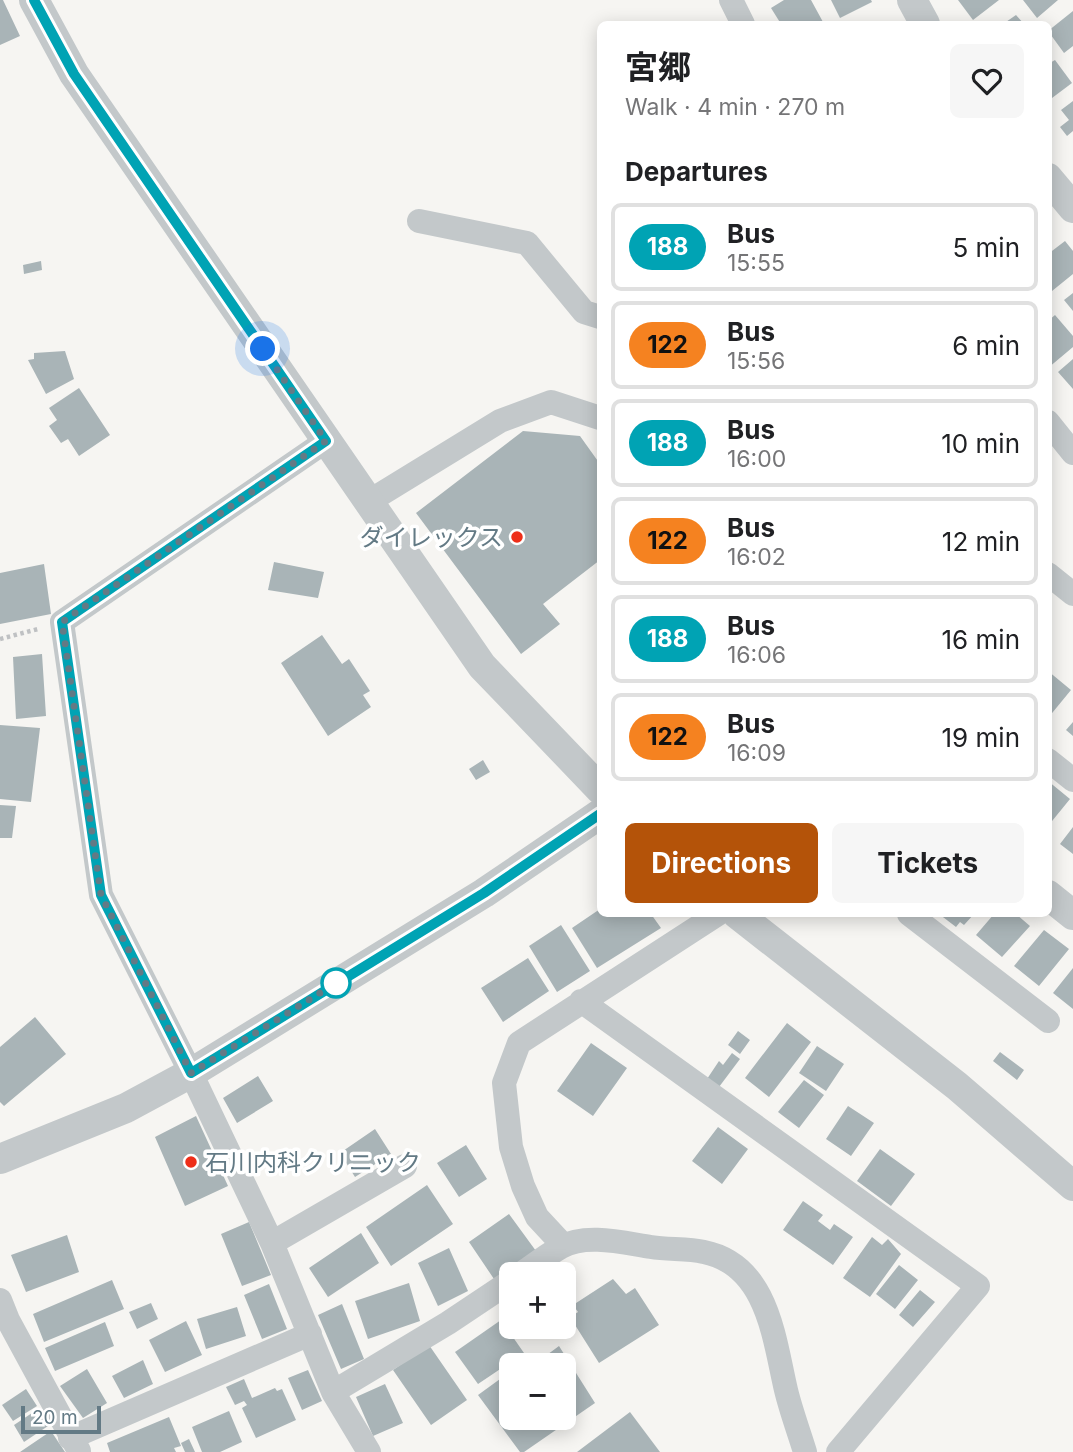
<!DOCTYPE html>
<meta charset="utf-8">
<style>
:root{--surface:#fff;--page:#f6f6f6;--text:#202124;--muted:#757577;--line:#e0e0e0;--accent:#b45309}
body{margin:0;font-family:Inter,"Noto Sans JP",sans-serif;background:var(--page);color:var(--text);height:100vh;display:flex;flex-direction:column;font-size:26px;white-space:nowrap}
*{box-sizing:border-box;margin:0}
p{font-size:23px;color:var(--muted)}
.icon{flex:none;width:38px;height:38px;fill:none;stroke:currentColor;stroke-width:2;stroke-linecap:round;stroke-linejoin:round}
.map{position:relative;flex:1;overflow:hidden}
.side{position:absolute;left:597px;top:21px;width:455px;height:896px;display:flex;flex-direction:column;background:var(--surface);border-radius:10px;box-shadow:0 4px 18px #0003}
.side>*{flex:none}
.badge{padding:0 14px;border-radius:23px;font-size:24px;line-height:46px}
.buttons{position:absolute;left:499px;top:1262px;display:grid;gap:14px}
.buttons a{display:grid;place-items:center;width:77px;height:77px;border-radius:10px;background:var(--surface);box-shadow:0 4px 18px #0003;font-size:35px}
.scale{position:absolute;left:21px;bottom:18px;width:80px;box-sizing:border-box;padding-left:7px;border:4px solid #637a85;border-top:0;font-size:19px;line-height:24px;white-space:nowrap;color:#637a85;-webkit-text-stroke:5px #fff;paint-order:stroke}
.you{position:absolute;width:35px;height:35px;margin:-18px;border:5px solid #fff;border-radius:50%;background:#1a73e8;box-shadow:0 0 0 10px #1a73e833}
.map>.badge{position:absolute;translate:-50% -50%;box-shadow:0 0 0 4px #fff}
h2{padding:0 28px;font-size:26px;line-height:63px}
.round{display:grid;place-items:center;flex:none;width:74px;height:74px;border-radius:10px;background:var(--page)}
.head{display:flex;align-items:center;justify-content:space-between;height:119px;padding:0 28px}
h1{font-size:33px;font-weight:700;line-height:52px}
.cta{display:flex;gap:14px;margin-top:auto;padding:14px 28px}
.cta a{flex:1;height:80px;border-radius:10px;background:var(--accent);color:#fff;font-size:28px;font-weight:700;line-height:80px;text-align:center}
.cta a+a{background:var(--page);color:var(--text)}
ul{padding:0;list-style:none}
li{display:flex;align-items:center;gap:21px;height:88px;margin:0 14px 10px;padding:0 14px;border:4px solid var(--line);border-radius:10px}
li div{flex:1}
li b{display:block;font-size:26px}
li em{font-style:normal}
li .badge{min-width:77px;font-weight:700;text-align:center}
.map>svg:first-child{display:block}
.building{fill:#a9b4b7}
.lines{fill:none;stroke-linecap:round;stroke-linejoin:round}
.path{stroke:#bfc1c3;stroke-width:4.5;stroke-dasharray:3.5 3.5;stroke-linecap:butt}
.minor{stroke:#c3c8ca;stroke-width:24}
.tertiary{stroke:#c3c8ca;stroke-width:30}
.line-casing{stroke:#fff;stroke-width:16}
.line{stroke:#00a3b4;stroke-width:10}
.walk{stroke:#637a85;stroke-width:7;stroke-dasharray:0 12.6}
.poi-dot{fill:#ee2e19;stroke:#fff;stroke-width:2.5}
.stop-dot{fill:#fff;stroke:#00a3b4;stroke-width:3.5}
.labels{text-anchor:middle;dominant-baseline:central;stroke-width:7;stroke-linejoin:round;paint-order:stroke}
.poi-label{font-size:24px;fill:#637a85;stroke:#fff;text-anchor:end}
</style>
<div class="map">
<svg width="1073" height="1452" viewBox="0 0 1073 1452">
<rect width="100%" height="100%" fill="#f6f5f2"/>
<path class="building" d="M 0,0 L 3,0 L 20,36 L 0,45 Z
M 784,0 L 811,0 L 823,22 L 819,24 L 781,24 L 771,8 Z
M 831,0 L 871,0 L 872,2 L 840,18 Z
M 958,0 L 999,0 L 973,20 Z
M 1023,0 L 1058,0 L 1037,18 Z
M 1073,11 L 1073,46 L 1064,53 L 1048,31 Z
M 1016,15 L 1024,24 L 1003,24 Z
M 1055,60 L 1072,83 L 1048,101 L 1048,64 Z
M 1073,101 L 1073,131 L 1067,136 L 1060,127 L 1069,120 L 1061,110 Z
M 1065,241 L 1073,251 L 1073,274 L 1052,291 L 1048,285 L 1048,254 Z
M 41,261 L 42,270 L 24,274 L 23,265 Z
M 1073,293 L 1073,311 L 1064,300 Z
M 1055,315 L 1073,336 L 1073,347 L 1048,368 L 1048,321 Z
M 65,351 L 74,379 L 46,394 L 28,360 L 34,359 L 34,353 Z
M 1073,359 L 1073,389 L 1058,372 Z
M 79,388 L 110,435 L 79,456 L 68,439 L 61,443 L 49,426 L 57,420 L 49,408 Z
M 523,431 L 580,436 L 600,464 L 600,560 L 543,604 L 560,624 L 521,654 L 416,513 Z
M 274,562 L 324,572 L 318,598 L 268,590 Z
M 44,564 L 51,614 L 0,624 L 0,573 Z
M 322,635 L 342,664 L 349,659 L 370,691 L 363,695 L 371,707 L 328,736 L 281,663 Z
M 42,654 L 46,716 L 16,719 L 13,657 Z
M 1048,671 L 1071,690 L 1048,718 Z
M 1073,722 L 1073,736 L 1066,730 Z
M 0,725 L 40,728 L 31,802 L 0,799 Z
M 483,760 L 490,772 L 476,780 L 469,769 Z
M 1048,781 L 1070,799 L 1048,826 Z
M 0,805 L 16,806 L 12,838 L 0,838 Z
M 1073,827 L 1073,854 L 1060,844 Z
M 600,909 L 600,914 L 651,914 L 661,928 L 597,968 L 572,928 Z
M 939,914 L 974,914 L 964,925 L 960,922 L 956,927 Z
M 994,914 L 1016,914 L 1030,926 L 1002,957 L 976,935 Z
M 561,925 L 590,971 L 557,992 L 529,946 Z
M 1044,930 L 1069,949 L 1039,986 L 1014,966 Z
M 528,958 L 549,991 L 503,1022 L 481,988 Z
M 1073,968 L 1073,1009 L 1053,993 Z
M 35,1017 L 66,1054 L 4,1106 L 0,1102 L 0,1047 Z
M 787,1023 L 811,1042 L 769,1097 L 745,1078 Z
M 738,1031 L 750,1040 L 740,1054 L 728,1045 Z
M 591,1043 L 627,1068 L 593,1116 L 557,1091 Z
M 817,1046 L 844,1064 L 826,1091 L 799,1073 Z
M 1000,1052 L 1024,1070 L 1017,1080 L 993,1061 Z
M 732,1053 L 740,1059 L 719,1087 L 707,1079 L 719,1061 L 723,1065 Z
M 258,1076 L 273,1101 L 237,1123 L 223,1098 Z
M 804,1080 L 824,1095 L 799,1128 L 778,1112 Z
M 848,1106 L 874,1123 L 851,1156 L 826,1139 Z
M 196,1116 L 228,1186 L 185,1206 L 155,1137 Z
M 718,1127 L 748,1149 L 722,1184 L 692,1161 Z
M 375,1129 L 391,1154 L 355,1177 L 340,1153 Z
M 466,1145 L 487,1179 L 459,1197 L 437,1163 Z
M 880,1149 L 915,1174 L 891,1206 L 857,1181 Z
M 427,1185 L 453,1224 L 391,1266 L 366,1227 Z
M 803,1201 L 823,1215 L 818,1221 L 830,1230 L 834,1224 L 853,1237 L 833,1265 L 783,1230 Z
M 509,1214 L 536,1251 L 494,1279 L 469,1242 Z
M 249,1222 L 271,1275 L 242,1286 L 221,1234 Z
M 361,1233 L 379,1263 L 328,1297 L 309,1268 Z
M 67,1235 L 79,1272 L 26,1292 L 11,1255 Z
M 872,1237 L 882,1245 L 888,1239 L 901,1254 L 870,1297 L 843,1278 Z
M 449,1248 L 468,1291 L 438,1306 L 418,1263 Z
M 899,1265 L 918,1280 L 895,1309 L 876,1294 Z
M 613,1279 L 626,1294 L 635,1288 L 659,1325 L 599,1363 L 570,1317 L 578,1312 L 573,1305 Z
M 112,1280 L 124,1309 L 44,1342 L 33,1314 Z
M 409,1283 L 420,1321 L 368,1339 L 355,1301 Z
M 269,1284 L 287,1329 L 262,1339 L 244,1295 Z
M 920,1290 L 935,1302 L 913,1327 L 899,1315 Z
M 151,1303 L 158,1319 L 137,1329 L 129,1312 Z
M 342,1304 L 364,1359 L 341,1369 L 318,1315 Z
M 237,1307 L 246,1336 L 206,1349 L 197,1319 Z
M 501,1320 L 524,1353 L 478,1384 L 455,1352 Z
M 186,1321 L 202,1355 L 165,1372 L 149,1340 Z
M 105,1322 L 114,1346 L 55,1371 L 45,1348 Z
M 429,1345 L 467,1400 L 431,1425 L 393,1370 Z
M 559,1346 L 595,1403 L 524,1452 L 520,1452 L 478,1395 L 511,1371 L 511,1418 L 564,1418 L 564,1365 L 520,1365 L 529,1359 L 536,1363 Z
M 143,1360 L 153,1384 L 124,1398 L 112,1376 Z
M 87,1369 L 107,1403 L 83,1418 L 60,1386 Z
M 308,1370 L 322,1401 L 302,1410 L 288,1378 Z
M 244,1379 L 252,1398 L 275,1388 L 277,1391 L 282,1389 L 296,1420 L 256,1438 L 242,1408 L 247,1405 L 244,1401 L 235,1405 L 226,1387 Z
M 385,1384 L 403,1423 L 373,1436 L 356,1397 Z
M 26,1389 L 37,1406 L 13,1421 L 2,1405 Z
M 38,1409 L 48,1426 L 24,1442 L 14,1425 Z
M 229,1411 L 242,1442 L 220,1452 L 202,1452 L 192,1427 Z
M 630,1412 L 660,1452 L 577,1452 Z
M 169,1417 L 181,1446 L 174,1448 L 176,1452 L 110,1452 L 107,1443 Z
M 51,1431 L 65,1452 L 20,1452 Z
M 189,1439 L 195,1452 L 185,1452 L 181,1443 Z"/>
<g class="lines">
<path class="path" d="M 0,639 L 38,629"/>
<path class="minor" d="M 731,0 L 743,24
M 419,221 L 527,243 L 584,312 L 600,317
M 1048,422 L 1073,453
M 326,441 L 62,622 L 101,895 L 191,1073 L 272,1243 L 333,1392 L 369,1452
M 368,502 L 500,421 L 551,402 L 600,418
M 1048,574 L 1073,594
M 1048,760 L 1073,780
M 909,914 L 1048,1021
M 581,1001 L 978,1286 L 838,1452
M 272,1243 L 405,1166
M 563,1245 L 537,1217 L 523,1186 L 511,1147 L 504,1083 L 519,1043 L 718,914
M 521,1274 C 534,1265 547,1255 561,1247 C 586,1233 624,1243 651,1247 C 668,1250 687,1248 704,1252 C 768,1265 774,1339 786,1390 C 791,1411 799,1432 805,1452
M 0,1300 L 8,1320 L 79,1451
M 333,1392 L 448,1323 L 511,1281
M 70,1438 L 310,1334"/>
<path class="tertiary" d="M 34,0 L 74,74 L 482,666 L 600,789
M 912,0 L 925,24
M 1048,178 L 1073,208
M 1048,895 L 1073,915
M 737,914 L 957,1086 L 1073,1186
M 0,1159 L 126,1108 L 191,1073 L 484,893 L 600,814"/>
</g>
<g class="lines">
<defs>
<path id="line" d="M 34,0 L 74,74 L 326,441 L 62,622 L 101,895 L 191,1073 L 484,893 L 600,814"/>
</defs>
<use href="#line" class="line-casing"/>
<use href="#line" class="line"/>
<path class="walk" d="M 263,349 L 326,441 L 62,622 L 101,895 L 191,1073 L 336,983"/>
</g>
<g class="poi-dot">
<circle cx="517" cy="537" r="7"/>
<circle cx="191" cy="1162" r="7"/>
</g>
<circle class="stop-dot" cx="336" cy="983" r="14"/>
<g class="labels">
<g class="poi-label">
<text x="503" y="537">ダイレックス</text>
<text x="205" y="1162" text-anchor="start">石川内科クリニック</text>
</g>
</g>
</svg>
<div class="buttons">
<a>+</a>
<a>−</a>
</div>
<div class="scale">20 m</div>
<div class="you" style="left:263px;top:349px"></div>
<section class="side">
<div class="head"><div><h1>宮郷</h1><p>Walk · 4 min · 270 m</p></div><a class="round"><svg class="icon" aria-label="heart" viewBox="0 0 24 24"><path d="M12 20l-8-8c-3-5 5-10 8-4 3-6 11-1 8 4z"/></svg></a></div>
<h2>Departures</h2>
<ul>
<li><span class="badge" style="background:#00a3b4;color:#fff">188</span><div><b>Bus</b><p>15:55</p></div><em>5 min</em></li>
<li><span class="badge" style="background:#f58220;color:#111">122</span><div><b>Bus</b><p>15:56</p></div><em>6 min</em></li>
<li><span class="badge" style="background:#00a3b4;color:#fff">188</span><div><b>Bus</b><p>16:00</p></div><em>10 min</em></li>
<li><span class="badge" style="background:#f58220;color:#111">122</span><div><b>Bus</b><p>16:02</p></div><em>12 min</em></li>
<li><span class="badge" style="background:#00a3b4;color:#fff">188</span><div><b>Bus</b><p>16:06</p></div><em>16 min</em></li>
<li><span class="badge" style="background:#f58220;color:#111">122</span><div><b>Bus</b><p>16:09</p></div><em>19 min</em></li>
</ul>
<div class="cta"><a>Directions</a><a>Tickets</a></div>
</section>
</div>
